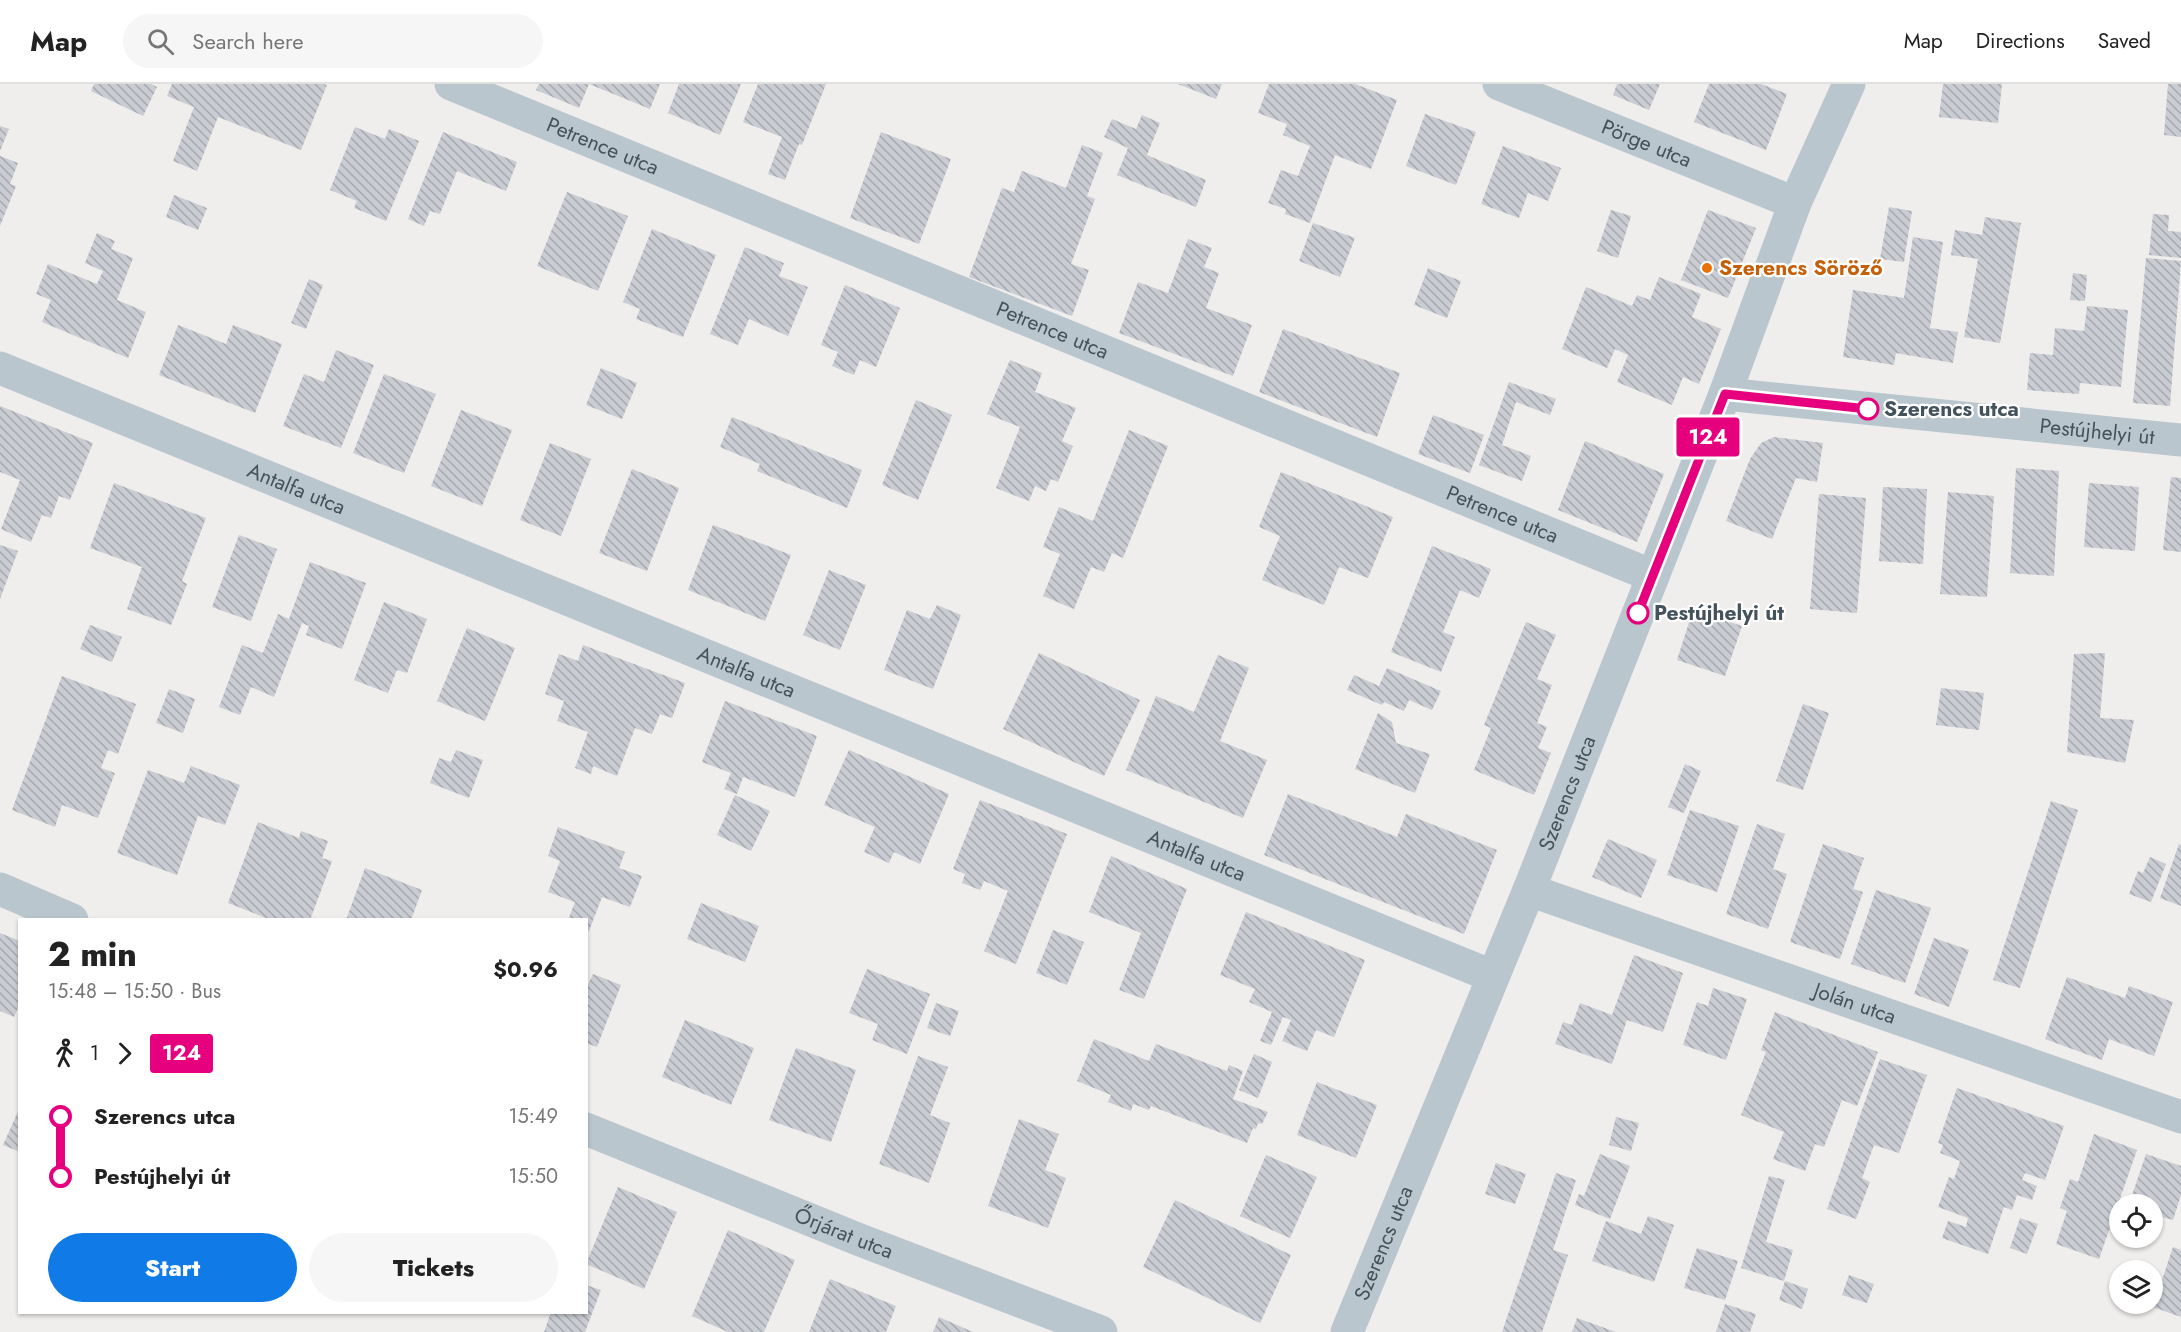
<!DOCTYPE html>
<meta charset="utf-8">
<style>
:root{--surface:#fff;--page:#f6f6f6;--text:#222;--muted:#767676;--line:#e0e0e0;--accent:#107ae6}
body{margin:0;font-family:Jost,sans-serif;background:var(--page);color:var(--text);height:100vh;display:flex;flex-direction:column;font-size:22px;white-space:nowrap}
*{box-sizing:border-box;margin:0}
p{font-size:20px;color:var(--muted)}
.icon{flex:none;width:33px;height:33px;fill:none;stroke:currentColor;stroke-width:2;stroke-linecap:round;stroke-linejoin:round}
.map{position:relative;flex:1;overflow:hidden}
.details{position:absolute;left:18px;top:834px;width:570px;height:396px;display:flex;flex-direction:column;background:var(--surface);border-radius:0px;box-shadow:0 2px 4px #0004}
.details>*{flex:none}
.badge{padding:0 12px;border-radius:4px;font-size:21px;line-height:39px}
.buttons{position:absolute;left:2109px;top:1110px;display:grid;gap:12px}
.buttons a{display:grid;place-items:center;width:54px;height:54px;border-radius:50%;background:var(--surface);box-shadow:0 2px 4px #0004;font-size:30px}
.map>.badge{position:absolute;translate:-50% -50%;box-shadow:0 0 0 3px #fff}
.legs{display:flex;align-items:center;gap:9px;height:66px;padding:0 30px;font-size:20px}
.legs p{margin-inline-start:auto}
.headline{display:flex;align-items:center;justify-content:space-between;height:102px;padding:0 30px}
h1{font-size:33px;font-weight:800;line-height:45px}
.cta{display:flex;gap:12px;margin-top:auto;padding:12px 30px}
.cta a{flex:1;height:69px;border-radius:36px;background:var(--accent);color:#fff;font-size:24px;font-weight:800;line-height:69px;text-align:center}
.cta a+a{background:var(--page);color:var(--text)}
ul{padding:0 30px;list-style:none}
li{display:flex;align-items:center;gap:21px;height:60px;font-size:22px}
li i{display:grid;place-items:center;width:9px;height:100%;margin:0 8px;background:currentColor}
li i::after{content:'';width:15px;height:15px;margin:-8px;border:4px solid;border-radius:50%;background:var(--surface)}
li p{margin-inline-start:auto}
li:first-child i{background:linear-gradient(#0000 50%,currentColor 0)}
li:last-child i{background:linear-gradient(currentColor 50%,#0000 0)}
header{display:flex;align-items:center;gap:36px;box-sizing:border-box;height:84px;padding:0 30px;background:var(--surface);border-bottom:2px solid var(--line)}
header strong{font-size:28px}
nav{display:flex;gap:33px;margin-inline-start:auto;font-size:21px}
.search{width:420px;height:54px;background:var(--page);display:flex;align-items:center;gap:15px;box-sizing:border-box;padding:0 21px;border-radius:33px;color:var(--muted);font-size:22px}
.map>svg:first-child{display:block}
.building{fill:url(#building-back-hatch)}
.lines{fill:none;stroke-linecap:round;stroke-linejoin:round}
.minor{stroke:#bac6cd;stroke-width:33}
.line-1-casing{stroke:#fff;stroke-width:14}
.line-1{stroke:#e6007e;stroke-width:9}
.food-dot{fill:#e8710a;stroke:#fff;stroke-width:2}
.stop-1-dot{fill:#fff;stroke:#e6007e;stroke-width:3}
.labels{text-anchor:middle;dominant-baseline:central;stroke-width:4.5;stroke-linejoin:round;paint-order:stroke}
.street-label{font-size:21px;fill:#44525b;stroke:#fff}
.food-label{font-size:21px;font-weight:bold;fill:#c56008;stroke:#fff;text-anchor:start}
.stop-label{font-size:21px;font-weight:bold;fill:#44525b;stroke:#fff;text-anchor:start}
</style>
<header>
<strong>Map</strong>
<div class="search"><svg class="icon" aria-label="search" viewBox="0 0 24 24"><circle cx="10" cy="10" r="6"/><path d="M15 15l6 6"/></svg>Search here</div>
<nav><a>Map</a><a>Directions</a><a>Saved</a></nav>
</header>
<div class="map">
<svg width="2181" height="1248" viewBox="0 0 2181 1248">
<defs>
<pattern id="building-back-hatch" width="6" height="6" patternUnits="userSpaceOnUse" patternTransform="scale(1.5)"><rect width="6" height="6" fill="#c9ccd2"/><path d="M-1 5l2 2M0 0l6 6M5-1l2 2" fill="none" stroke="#a5a8ad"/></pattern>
</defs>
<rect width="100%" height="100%" fill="#f0eded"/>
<path class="building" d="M 94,0 L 151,0 L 157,3 L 143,32 L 91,7 Z
M 172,0 L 323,0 L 327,1 L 301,66 L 218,33 L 197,87 L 173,77 L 194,23 L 167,12 Z
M 539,0 L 660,0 L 650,25 L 589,0 L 579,24 L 536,6 Z
M 679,0 L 741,0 L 720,51 L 668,29 Z
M 758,0 L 826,0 L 802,61 L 799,60 L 785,96 L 768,90 L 782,53 L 743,38 Z
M 1178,0 L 1222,0 L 1216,15 Z
M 1269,0 L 1355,0 L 1397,16 L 1371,85 L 1335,71 L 1310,139 L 1285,130 L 1286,125 L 1268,119 L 1281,86 L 1298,92 L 1310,62 L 1283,51 L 1287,40 L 1258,29 Z
M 1617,0 L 1660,0 L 1649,26 L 1613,11 Z
M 1709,0 L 1761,0 L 1787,10 L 1766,66 L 1694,38 Z
M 1943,0 L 2002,0 L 1998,39 L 1939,33 Z
M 2168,0 L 2181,0 L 2181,53 L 2164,51 Z
M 1425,30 L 1476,48 L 1456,101 L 1406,82 Z
M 1142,31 L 1160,39 L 1147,71 L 1206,96 L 1196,123 L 1117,91 L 1128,64 L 1104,53 L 1112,35 L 1136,45 Z
M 0,42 L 9,45 L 0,67 Z
M 355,43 L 385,55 L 389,45 L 419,57 L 386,137 L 354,124 L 357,117 L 330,106 Z
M 443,48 L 517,78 L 506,107 L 457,87 L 440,130 L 430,127 L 424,142 L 408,135 Z
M 881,48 L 951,75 L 919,160 L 850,134 Z
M 1082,61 L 1103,69 L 1087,112 L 1095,115 L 1071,180 L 1089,186 L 1072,232 L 969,193 L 1002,104 L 1014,108 L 1022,87 L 1066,104 Z
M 1503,62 L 1561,84 L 1548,117 L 1528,109 L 1519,134 L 1481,120 Z
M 0,72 L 18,79 L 10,100 L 16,102 L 0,142 Z
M 567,108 L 628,132 L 598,207 L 537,182 Z
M 174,111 L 207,124 L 198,146 L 166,133 Z
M 1889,123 L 1912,127 L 1904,178 L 1880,175 Z
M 1611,126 L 1631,132 L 1618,174 L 1597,167 Z
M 1708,126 L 1756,144 L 1728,214 L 1681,196 Z
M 2153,130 L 2169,131 L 2168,147 L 2181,148 L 2181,174 L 2149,171 Z
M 1985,133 L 2021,139 L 2000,259 L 1964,253 L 1978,175 L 1951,171 L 1955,146 L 1982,151 Z
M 1313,139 L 1355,154 L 1340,193 L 1299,177 Z
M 652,145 L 716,171 L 683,253 L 636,235 L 640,225 L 623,218 Z
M 97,149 L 115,157 L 111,165 L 133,174 L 117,216 L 146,228 L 128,274 L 42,238 L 51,216 L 36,210 L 48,180 L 97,200 L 103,187 L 85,179 Z
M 1913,153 L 1943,158 L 1930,244 L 1958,248 L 1953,279 L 1896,269 L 1894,281 L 1843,273 L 1853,206 L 1904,214 Z
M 1188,155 L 1212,164 L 1204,183 L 1219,189 L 1206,224 L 1252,241 L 1233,292 L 1119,249 L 1138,198 L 1168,209 Z
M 745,163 L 784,179 L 779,192 L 808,203 L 788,252 L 749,235 L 738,261 L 710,250 Z
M 2146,174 L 2181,177 L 2170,322 L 2133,319 Z
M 1428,184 L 1461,197 L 1447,234 L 1414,221 Z
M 2073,189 L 2087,191 L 2085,217 L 2070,216 Z
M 1659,193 L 1701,210 L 1692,233 L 1721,245 L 1699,300 L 1683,293 L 1672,321 L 1617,298 L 1628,271 L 1615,265 L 1607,284 L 1562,265 L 1586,203 L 1632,222 L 1637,211 L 1650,216 Z
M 309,195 L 323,201 L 306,245 L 291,239 Z
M 845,201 L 900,224 L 876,283 L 860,276 L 854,291 L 832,282 L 838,268 L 821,261 Z
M 2087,222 L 2128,226 L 2121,303 L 2080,299 L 2079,310 L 2027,306 L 2030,269 L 2053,271 L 2055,244 L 2084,247 Z
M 178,241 L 226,260 L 233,241 L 282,260 L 255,329 L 159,291 Z
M 1283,245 L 1400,289 L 1377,353 L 1259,308 Z
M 336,266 L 374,281 L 341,364 L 283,342 L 304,290 L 324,298 Z
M 1010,276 L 1042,289 L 1035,308 L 1076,324 L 1062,357 L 1073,362 L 1058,398 L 1051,395 L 1046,407 L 1035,402 L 1029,417 L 996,404 L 1020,343 L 987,330 Z
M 601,284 L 637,299 L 622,335 L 586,321 Z
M 384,290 L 436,310 L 404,389 L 353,369 Z
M 1509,298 L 1556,315 L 1550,331 L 1516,318 L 1502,361 L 1531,372 L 1522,397 L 1479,381 Z
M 916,316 L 952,331 L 918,416 L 882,401 Z
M 0,322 L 93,359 L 70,416 L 59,412 L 51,434 L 42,431 L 31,458 L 1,445 L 20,396 L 0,388 Z
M 461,326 L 512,346 L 482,422 L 431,402 Z
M 1433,331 L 1484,351 L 1470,389 L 1418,370 Z
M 732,333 L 862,386 L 847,424 L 757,387 L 760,380 L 720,363 Z
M 1129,346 L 1168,362 L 1123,474 L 1112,469 L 1104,488 L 1091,483 L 1074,525 L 1043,512 L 1060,470 L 1043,463 L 1059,423 L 1093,437 Z
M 1774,353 L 1823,359 L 1817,398 L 1796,394 L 1772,455 L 1726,437 L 1750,375 L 1761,359 Z
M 1585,357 L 1664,390 L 1637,458 L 1558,426 Z
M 550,359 L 591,375 L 561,452 L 520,436 Z
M 2016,384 L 2059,387 L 2054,492 L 2010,489 Z
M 632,385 L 679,404 L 647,487 L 599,469 Z
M 1281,388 L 1393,433 L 1368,494 L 1339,483 L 1324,521 L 1262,496 L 1280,452 L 1259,443 Z
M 2171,393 L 2181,394 L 2181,468 L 2163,466 Z
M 114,399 L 206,434 L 182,497 L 187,500 L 171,541 L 127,525 L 142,483 L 90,464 Z
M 2089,399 L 2139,403 L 2135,467 L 2084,463 Z
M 1883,403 L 1927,405 L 1923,480 L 1879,477 Z
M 1948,408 L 1994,412 L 1987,513 L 1940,510 Z
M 1819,410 L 1866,414 L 1857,529 L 1810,525 Z
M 713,441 L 791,471 L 765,537 L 688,506 Z
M 239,451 L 277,465 L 251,537 L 212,523 Z
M 0,461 L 18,467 L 0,515 Z
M 1432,462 L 1491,485 L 1479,514 L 1460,506 L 1443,548 L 1455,553 L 1441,588 L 1391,568 Z
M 310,478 L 366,499 L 342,565 L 306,551 L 309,542 L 302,539 L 274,613 L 251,603 L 240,631 L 219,623 L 242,561 L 263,569 L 278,530 L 289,535 Z
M 829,486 L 866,501 L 840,566 L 803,551 Z
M 384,518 L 427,535 L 407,589 L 397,586 L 388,609 L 354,596 Z
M 937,521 L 961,531 L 933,605 L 884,586 L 907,526 L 930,535 Z
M 1693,526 L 1742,542 L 1725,592 L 1677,576 Z
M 1526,538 L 1556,551 L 1537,595 L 1552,601 L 1537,639 L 1547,643 L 1538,664 L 1551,669 L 1534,711 L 1474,686 L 1491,644 L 1484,641 Z
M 90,541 L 122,553 L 112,578 L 80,565 Z
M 467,544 L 515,564 L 485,637 L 437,617 Z
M 583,561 L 685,599 L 672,634 L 660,630 L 652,650 L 635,644 L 617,692 L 593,682 L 591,690 L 575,684 L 588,648 L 557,637 L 564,617 L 545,610 L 559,570 L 578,577 Z
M 1039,569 L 1140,616 L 1104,692 L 1003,645 Z
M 2105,569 L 2100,634 L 2134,636 L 2125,679 L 2067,668 L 2074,570 Z
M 1218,571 L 1249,584 L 1220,657 L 1267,676 L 1243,734 L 1126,686 L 1156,612 L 1194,628 Z
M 1387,584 L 1441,607 L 1432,626 L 1409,616 L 1404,627 L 1384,618 L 1382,621 L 1347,606 L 1354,591 L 1379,602 Z
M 62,592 L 136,620 L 118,670 L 108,666 L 101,684 L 115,689 L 98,734 L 62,721 L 55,743 L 12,726 Z
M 1941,604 L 1984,609 L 1979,646 L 1936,641 Z
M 169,605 L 195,615 L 183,649 L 156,639 Z
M 725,617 L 817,652 L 795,713 L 743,693 L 737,710 L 724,705 L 731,689 L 702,678 Z
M 1803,620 L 1829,629 L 1803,706 L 1776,697 Z
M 1378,629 L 1392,638 L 1396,659 L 1430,670 L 1415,709 L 1355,685 Z
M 456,666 L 483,676 L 469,714 L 430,699 L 439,674 L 451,678 Z
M 849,666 L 949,710 L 920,780 L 894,768 L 889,779 L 864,768 L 875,743 L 824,721 Z
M 1685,680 L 1701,687 L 1684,729 L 1668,723 Z
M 191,682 L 240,701 L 225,741 L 198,732 L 177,791 L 117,769 L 148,686 L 184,699 Z
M 1288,710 L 1397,753 L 1406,730 L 1497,766 L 1464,850 L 1264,771 Z
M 735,711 L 770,727 L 751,767 L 717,751 Z
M 980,716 L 1067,750 L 1016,880 L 984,867 L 1008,807 L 984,797 L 980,806 L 962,799 L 965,790 L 953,785 Z
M 2051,717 L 2078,726 L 2020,904 L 1993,896 Z
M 1690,726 L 1739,742 L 1717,808 L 1667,791 Z
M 258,738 L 299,754 L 301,747 L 328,757 L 322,774 L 332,777 L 310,836 L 271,836 L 228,819 Z
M 1757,740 L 1785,750 L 1773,785 L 1787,790 L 1768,845 L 1726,830 Z
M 558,743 L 625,768 L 619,784 L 642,792 L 630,823 L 602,813 L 589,847 L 586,846 L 586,836 L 568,836 L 575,818 L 548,808 L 560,777 L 548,772 Z
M 1608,755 L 1657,776 L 1641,814 L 1592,793 Z
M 1823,760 L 1864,774 L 1853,805 L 1863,808 L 1840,875 L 1790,858 Z
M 2179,760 L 2181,761 L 2181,822 L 2160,814 Z
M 1111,772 L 1187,805 L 1144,915 L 1119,906 L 1141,849 L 1089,828 Z
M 2150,773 L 2166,780 L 2151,818 L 2129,810 L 2138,787 L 2143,789 Z
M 365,784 L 422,806 L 411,836 L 346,836 Z
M 1876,806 L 1931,824 L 1905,899 L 1851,880 Z
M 701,819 L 759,842 L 745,878 L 687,855 Z
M 1246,828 L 1365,876 L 1334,953 L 1316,946 L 1307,967 L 1282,957 L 1291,936 L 1283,933 L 1271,961 L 1260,957 L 1272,928 L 1249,918 L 1255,905 L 1220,891 Z
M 1053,846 L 1084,858 L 1067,901 L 1036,889 Z
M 0,849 L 20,857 L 20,919 L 14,933 L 0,927 Z
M 1934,854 L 1969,866 L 1949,923 L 1914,910 Z
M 1634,871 L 1683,889 L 1663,948 L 1627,936 L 1612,980 L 1555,960 L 1563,938 L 1572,941 L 1580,919 L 1612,931 Z
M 867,885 L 930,910 L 907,970 L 872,956 L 878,940 L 849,929 Z
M 593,890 L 621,901 L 597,963 L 586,959 L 586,904 Z
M 2067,893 L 2125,914 L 2129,902 L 2173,918 L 2154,972 L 2109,955 L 2102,976 L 2045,955 Z
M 1713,904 L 1747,915 L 1726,976 L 1683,961 L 1697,918 L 1708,922 Z
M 936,919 L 959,927 L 950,952 L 927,944 Z
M 1775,928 L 1878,968 L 1857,1022 L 1842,1016 L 1824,1063 L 1815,1060 L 1805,1087 L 1773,1075 L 1784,1048 L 1741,1031 L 1766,968 L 1761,966 Z
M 685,936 L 754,964 L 731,1021 L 662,993 Z
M 1094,955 L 1149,977 L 1156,960 L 1227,987 L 1229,981 L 1243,987 L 1233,1015 L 1268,1028 L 1262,1040 L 1258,1039 L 1256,1045 L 1253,1044 L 1247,1059 L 1151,1022 L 1149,1026 L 1133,1020 L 1131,1027 L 1108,1018 L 1111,1011 L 1077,997 Z
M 796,964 L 856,986 L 831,1058 L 769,1036 Z
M 1254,970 L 1272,978 L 1258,1014 L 1239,1006 Z
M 918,972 L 948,983 L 930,1031 L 950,1039 L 929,1099 L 879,1080 Z
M 1880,975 L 1927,991 L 1899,1069 L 1874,1061 L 1862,1094 L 1870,1098 L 1856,1135 L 1827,1125 Z
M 1317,998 L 1377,1021 L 1356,1074 L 1297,1051 Z
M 1957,1004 L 2064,1042 L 2045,1096 L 2025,1089 L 2022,1096 L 2037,1102 L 2032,1116 L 2017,1111 L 2012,1126 L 2004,1123 L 1988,1170 L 1942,1154 L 1948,1137 L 1966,1143 L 1968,1134 L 1938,1123 L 1949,1093 L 1954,1095 L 1960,1077 L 1940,1069 L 1943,1061 L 1938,1059 Z
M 20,1023 L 20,1068 L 3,1061 Z
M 1616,1033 L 1639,1039 L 1631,1067 L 1609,1061 Z
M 1019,1035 L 1059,1050 L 1045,1086 L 1066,1094 L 1048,1144 L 988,1122 Z
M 2094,1050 L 2137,1066 L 2099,1175 L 2056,1160 L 2067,1127 L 2060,1124 L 2070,1095 L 2078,1098 Z
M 1600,1070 L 1630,1082 L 1610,1135 L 1575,1121 L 1579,1110 L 1584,1112 Z
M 2146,1070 L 2181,1082 L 2181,1111 L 2173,1136 L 2152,1130 L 2152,1120 L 2129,1120 Z
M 1266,1071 L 1317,1093 L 1290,1154 L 1240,1132 Z
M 1496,1079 L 1526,1090 L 1515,1120 L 1485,1110 Z
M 1556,1089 L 1576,1096 L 1553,1166 L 1568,1171 L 1542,1248 L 1502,1248 Z
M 1769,1092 L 1785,1096 L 1766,1158 L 1793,1166 L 1784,1197 L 1741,1184 Z
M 618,1103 L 677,1128 L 644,1205 L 586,1180 Z
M 1175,1116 L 1291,1171 L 1260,1239 L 1143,1183 Z
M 1648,1132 L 1674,1141 L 1654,1198 L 1592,1177 L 1606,1137 L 1641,1150 Z
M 2020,1134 L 2038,1140 L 2027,1170 L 2010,1164 Z
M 728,1146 L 795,1176 L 764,1248 L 728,1248 L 692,1232 Z
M 2173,1163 L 2181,1166 L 2181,1233 L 2153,1223 Z
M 1697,1164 L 1738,1177 L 1725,1216 L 1684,1204 Z
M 1849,1191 L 1874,1200 L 1867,1219 L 1842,1211 Z
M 830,1195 L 896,1222 L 886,1248 L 809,1248 Z
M 1785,1197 L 1808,1205 L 1802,1225 L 1779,1216 Z
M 586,1201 L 601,1206 L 585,1248 L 544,1248 L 551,1228 L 586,1228 Z
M 1725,1220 L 1756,1230 L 1750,1248 L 1716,1248 Z
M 939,1233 L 973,1248 L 933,1248 Z
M 1577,1234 L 1616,1248 L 1572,1248 Z"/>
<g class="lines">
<g class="minor">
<path id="s1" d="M 451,0 L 1653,492"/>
<path id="s2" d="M 1499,0 L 1795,119"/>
<path id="s3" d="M 0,284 L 1492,892"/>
<path id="s4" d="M 1725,310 L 2181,356"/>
<path d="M 0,805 L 72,836"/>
<path id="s5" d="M 1529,806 L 2181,1033"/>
<path id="s6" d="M 586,1045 L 860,1156 L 1101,1248"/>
<path id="s7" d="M 1347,1248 L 1529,806 L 1725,310 L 1795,119 L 1849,0"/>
</g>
</g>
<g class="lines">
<defs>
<path id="line-1" d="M 1638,529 L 1725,310 L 1868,325"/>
</defs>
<use href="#line-1" class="line-1-casing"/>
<use href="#line-1" class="line-1"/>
</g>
<circle class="food-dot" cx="1707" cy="184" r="6"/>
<g class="stop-1-dot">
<circle cx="1868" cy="325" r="10"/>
<circle cx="1638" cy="529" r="10"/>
</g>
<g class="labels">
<g class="street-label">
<text stroke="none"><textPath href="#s2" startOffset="159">Pörge utca</textPath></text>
<text stroke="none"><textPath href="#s1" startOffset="164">Petrence utca</textPath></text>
<text stroke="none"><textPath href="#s1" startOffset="650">Petrence utca</textPath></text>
<text stroke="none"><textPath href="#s4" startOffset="374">Pestújhelyi út</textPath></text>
<text stroke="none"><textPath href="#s3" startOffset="320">Antalfa utca</textPath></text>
<text stroke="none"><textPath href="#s1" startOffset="1136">Petrence utca</textPath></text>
<text stroke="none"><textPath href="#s3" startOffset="806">Antalfa utca</textPath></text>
<text stroke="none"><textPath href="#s7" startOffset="582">Szerencs utca</textPath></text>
<text stroke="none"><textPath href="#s3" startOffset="1292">Antalfa utca</textPath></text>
<text stroke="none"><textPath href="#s5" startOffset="345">Jolán utca</textPath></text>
<text stroke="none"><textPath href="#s6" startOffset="278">Őrjárat utca</textPath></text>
<text stroke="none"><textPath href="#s7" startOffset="96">Szerencs utca</textPath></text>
</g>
<g class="food-label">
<text x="1719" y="184">Szerencs Söröző</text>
</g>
<g class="stop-label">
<text x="1884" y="325">Szerencs utca</text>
<text x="1654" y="529">Pestújhelyi út</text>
</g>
</g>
</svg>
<div class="buttons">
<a><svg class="icon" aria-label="locate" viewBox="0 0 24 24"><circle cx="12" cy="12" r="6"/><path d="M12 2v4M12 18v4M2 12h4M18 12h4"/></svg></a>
<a><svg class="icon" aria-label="layers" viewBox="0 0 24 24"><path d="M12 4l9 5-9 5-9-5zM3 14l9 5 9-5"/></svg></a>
</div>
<b class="badge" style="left:1708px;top:353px;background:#e6007e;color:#fff">124</b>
<section class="details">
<div class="headline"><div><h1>2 min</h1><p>15:48 – 15:50 · Bus</p></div><b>$0.96</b></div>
<div class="legs"><svg class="icon" aria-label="walk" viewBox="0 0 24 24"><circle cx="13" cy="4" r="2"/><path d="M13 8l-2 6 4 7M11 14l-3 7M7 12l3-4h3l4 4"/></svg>1<svg class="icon" aria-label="forward" viewBox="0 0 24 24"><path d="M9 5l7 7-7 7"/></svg><b class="badge" style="background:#e6007e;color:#fff">124</b></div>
<ul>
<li><i style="color:#e6007e"></i><b>Szerencs utca</b><p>15:49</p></li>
<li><i style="color:#e6007e"></i><b>Pestújhelyi út</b><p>15:50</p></li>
</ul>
<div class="cta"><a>Start</a><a>Tickets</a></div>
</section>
</div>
